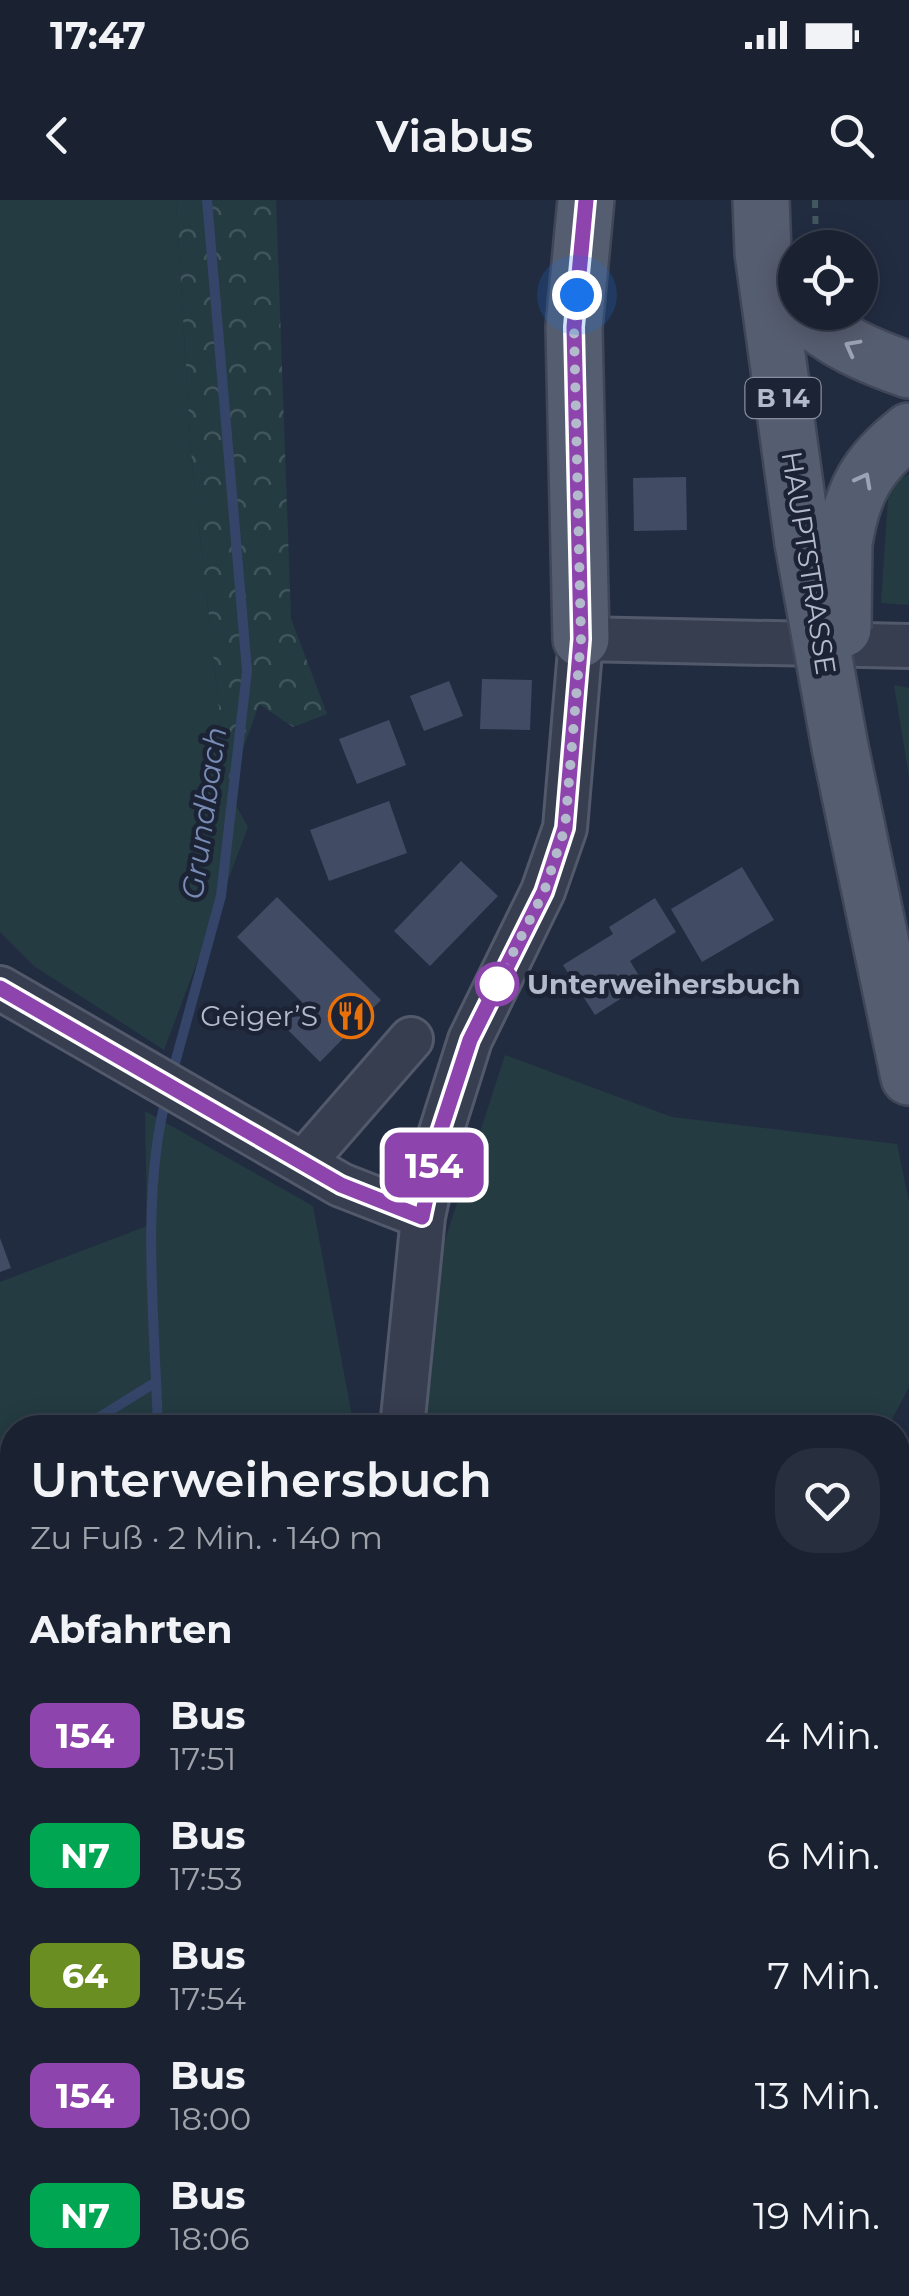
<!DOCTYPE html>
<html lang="de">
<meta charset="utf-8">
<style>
:root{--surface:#1a2131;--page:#272e3d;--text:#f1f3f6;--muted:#9fa3ab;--line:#383e4d}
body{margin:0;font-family:Montserrat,sans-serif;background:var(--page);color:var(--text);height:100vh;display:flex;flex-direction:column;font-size:38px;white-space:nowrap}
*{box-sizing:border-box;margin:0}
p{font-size:32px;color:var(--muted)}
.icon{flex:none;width:55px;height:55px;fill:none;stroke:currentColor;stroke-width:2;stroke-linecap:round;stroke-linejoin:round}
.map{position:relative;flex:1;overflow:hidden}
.sheet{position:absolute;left:0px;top:1215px;width:910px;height:882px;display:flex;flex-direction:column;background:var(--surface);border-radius:40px 40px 0 0;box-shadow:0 5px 25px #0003,0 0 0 2px var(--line)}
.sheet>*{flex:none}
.badge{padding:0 20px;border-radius:15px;font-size:35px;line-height:65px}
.buttons{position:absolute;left:778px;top:30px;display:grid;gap:20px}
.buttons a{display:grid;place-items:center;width:100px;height:100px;border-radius:50%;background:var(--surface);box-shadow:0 5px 25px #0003,0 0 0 2px var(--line);font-size:50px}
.you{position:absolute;width:50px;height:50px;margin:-25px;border:8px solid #fff;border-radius:50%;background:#1a73e8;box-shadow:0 0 0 15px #1a73e833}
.map>.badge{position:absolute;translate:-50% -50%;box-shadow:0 0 0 5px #fff}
h2{padding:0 30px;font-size:38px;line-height:90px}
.round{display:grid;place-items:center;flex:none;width:105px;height:105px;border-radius:40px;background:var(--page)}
.head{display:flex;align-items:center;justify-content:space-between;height:170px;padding:0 30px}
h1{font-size:48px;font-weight:600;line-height:75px}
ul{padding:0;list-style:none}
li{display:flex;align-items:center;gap:30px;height:120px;padding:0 30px}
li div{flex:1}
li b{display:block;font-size:38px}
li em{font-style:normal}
li .badge{min-width:110px;font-weight:700;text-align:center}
.status{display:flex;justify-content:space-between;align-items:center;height:70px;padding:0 50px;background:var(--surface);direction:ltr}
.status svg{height:28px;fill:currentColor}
header{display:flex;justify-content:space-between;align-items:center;height:130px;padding:0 30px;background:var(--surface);font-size:45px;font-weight:600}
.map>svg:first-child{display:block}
.green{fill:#243b42}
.forest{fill:url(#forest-crowns)}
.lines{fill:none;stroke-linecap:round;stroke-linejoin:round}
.stream{stroke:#344569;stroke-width:10}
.building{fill:#414b63}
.minor-casing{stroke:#52596b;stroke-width:48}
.major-casing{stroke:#404759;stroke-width:60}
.path{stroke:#43585e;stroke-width:6;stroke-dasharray:8 8;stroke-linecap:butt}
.minor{stroke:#373e50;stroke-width:42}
.major{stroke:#555d70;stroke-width:55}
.major-bridge-casing{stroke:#404759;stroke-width:60;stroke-linecap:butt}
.major-bridge{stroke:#555d70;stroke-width:55}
.oneway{stroke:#9ca3b4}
.line-casing{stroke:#fff;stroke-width:22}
.line{stroke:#8e44ad;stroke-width:15}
.walk{stroke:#b3bacb;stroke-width:10;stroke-dasharray:0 18}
.stop-dot{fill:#fff;stroke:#8e44ad;stroke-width:5}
.labels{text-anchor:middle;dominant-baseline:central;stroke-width:9;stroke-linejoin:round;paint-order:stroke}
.shield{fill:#1c2335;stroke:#868d9e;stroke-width:2.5}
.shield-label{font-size:25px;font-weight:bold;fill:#b3bacb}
.street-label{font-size:28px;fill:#b3bacb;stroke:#1c2335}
.stop-label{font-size:28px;font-weight:bold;fill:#b3bacb;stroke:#1c2335;text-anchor:start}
.poi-label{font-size:28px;fill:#b3bacb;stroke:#1c2335;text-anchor:end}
.water-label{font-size:30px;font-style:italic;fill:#788cb5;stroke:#1c2335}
</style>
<div class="status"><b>17:47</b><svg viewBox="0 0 49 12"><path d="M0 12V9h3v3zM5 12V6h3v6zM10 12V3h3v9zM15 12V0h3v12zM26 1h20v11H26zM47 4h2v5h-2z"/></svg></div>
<header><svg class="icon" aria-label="back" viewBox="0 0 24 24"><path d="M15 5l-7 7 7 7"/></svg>Viabus<svg class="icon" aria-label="search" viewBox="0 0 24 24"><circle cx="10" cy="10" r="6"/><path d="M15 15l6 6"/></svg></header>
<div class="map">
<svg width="909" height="2096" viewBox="0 0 909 2096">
<defs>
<pattern id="forest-crowns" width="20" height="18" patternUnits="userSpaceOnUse" patternTransform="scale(2.5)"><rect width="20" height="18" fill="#243b42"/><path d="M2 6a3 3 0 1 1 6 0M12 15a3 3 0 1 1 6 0" fill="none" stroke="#41555c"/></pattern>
</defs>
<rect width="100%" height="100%" fill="#222c41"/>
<path class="green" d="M 0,0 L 176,0 L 191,252 L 228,591 L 248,627 L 164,850 L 34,766 L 0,732 Z
M 909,274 L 909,405 L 881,403 L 889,284 Z
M 894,485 L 909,488 L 909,577 Z
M 505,855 L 672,917 L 897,944 L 909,1002 L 909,1187 L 888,1227 L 384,1228 Z
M 145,911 L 313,1006 L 354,1227 L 12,1228 L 12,2085 L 351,2085 L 349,2096 L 0,2096 L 0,1082 L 147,1026 Z"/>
<path class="forest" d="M 176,0 L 276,0 L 291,419 L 327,514 L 293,527 L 259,504 L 228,591 L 191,252 Z"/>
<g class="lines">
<path class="stream" d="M 172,874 L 221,696 L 247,471 L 207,0
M 82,1228 L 156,1182
M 158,1228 C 155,1127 140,991 167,895
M 0,1277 L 12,1269
M 210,2085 L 212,2096"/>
</g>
<path class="building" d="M 686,277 L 687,330 L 634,331 L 633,278 Z
M 482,479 L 532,480 L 530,530 L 480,529 Z
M 449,481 L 463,516 L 424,531 L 410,496 Z
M 389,520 L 406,565 L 357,584 L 339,539 Z
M 389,601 L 407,653 L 329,681 L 310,630 Z
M 461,661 L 498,696 L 430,766 L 394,731 Z
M 742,667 L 774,720 L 702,762 L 671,709 Z
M 277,697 L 381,800 L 320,862 L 283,825 L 304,804 L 237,737 Z
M 655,698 L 676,732 L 630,761 L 644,784 L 595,815 L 563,765 L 613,734 L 609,727 Z
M 0,1038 L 11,1068 L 0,1072 Z
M 898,1352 L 905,1394 L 898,1395 Z
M 909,1432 L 909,1555 L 898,1563 L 898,1440 Z
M 909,1589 L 909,1707 L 898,1715 L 898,1597 Z
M 909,1773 L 909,1879 L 898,1887 L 898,1781 Z
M 909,1928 L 909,1995 L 898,1978 L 898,1936 Z
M 590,2085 L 682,2085 L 679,2096 L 587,2096 Z
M 732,2085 L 827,2085 L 840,2096 L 726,2096 Z"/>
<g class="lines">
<defs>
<path id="minor" d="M 0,788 L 341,985 L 423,1017
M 303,963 L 411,839
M 402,1228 L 423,1017 L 441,932 L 470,840 L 543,691 L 565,628 L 581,439 L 909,446
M 898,1754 L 909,1747
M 898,2005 L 909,2021
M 894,2085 L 905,2096
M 439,2096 L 441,2085"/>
<path id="major" d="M 761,0 L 763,53 L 803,343
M 802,112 C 834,141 868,156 909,170
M 844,344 C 852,291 867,264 909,231
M 581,439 L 574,127 L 586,0
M 840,547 L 909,877"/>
</defs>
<use href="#minor" class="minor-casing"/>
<use href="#major" class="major-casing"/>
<path class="path" d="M 815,0 L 816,48"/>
<use href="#minor" class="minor"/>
<use href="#major" class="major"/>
<defs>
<path id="major-bridge" d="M 803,343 L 840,547
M 843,429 L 844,344"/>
</defs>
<use href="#major-bridge" class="major-bridge-casing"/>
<use href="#major-bridge" class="major-bridge"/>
</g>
<defs><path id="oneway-chevron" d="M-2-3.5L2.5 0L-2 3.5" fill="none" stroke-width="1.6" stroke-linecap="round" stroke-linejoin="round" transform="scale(2.5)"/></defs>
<g class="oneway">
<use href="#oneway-chevron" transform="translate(852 147) rotate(-152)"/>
<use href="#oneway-chevron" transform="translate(864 280) rotate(-62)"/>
</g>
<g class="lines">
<defs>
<path id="line" d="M 0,788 L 341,985 L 422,1017 L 440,932 L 470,840 L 544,692 L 565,628 L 581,439 L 574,127 L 586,0"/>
</defs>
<use href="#line" class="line-casing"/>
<use href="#line" class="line"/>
<path class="walk" d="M 497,784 L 544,692 L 565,628 L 581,439 L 574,127 L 577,95"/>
</g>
<defs>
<symbol id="restaurant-ring" viewBox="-11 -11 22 22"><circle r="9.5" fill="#1c2335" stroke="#e8710a" stroke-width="1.5"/><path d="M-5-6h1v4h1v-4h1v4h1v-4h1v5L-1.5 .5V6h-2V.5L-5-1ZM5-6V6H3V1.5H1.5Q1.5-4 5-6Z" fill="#e8710a"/></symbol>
</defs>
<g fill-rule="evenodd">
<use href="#restaurant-ring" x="326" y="791" width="50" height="50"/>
</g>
<circle class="stop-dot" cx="497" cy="784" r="20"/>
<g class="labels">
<rect class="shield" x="745.5" y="178" width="75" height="40" rx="8"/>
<g class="shield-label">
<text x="783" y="198">B 14</text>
</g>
<g class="street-label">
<text transform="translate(809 363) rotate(81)">HAUPTSTRASSE</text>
</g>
<g class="stop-label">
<text x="527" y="784">Unterweihersbuch</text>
</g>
<g class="poi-label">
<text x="318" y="816">Geiger’S</text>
</g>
<g class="water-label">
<text transform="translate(204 613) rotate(-82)">Grundbach</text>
</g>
</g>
</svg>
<div class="buttons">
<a><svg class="icon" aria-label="locate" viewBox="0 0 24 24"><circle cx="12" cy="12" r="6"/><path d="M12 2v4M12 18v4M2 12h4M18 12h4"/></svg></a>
</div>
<div class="you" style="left:577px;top:95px"></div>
<b class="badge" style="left:434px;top:965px;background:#8e44ad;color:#fff">154</b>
<section class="sheet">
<div class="head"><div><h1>Unterweihersbuch</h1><p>Zu Fuß · 2 Min. · 140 m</p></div><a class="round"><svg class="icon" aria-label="heart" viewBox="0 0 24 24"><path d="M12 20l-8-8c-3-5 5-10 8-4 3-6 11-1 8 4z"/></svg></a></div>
<h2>Abfahrten</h2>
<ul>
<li><span class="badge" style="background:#8e44ad;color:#fff">154</span><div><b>Bus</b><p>17:51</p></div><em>4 Min.</em></li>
<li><span class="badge" style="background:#00a651;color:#fff">N7</span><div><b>Bus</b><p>17:53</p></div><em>6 Min.</em></li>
<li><span class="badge" style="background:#6b8e23;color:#fff">64</span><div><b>Bus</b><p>17:54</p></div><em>7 Min.</em></li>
<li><span class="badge" style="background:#8e44ad;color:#fff">154</span><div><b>Bus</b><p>18:00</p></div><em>13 Min.</em></li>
<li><span class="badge" style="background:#00a651;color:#fff">N7</span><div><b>Bus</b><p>18:06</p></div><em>19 Min.</em></li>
</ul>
</section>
</div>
